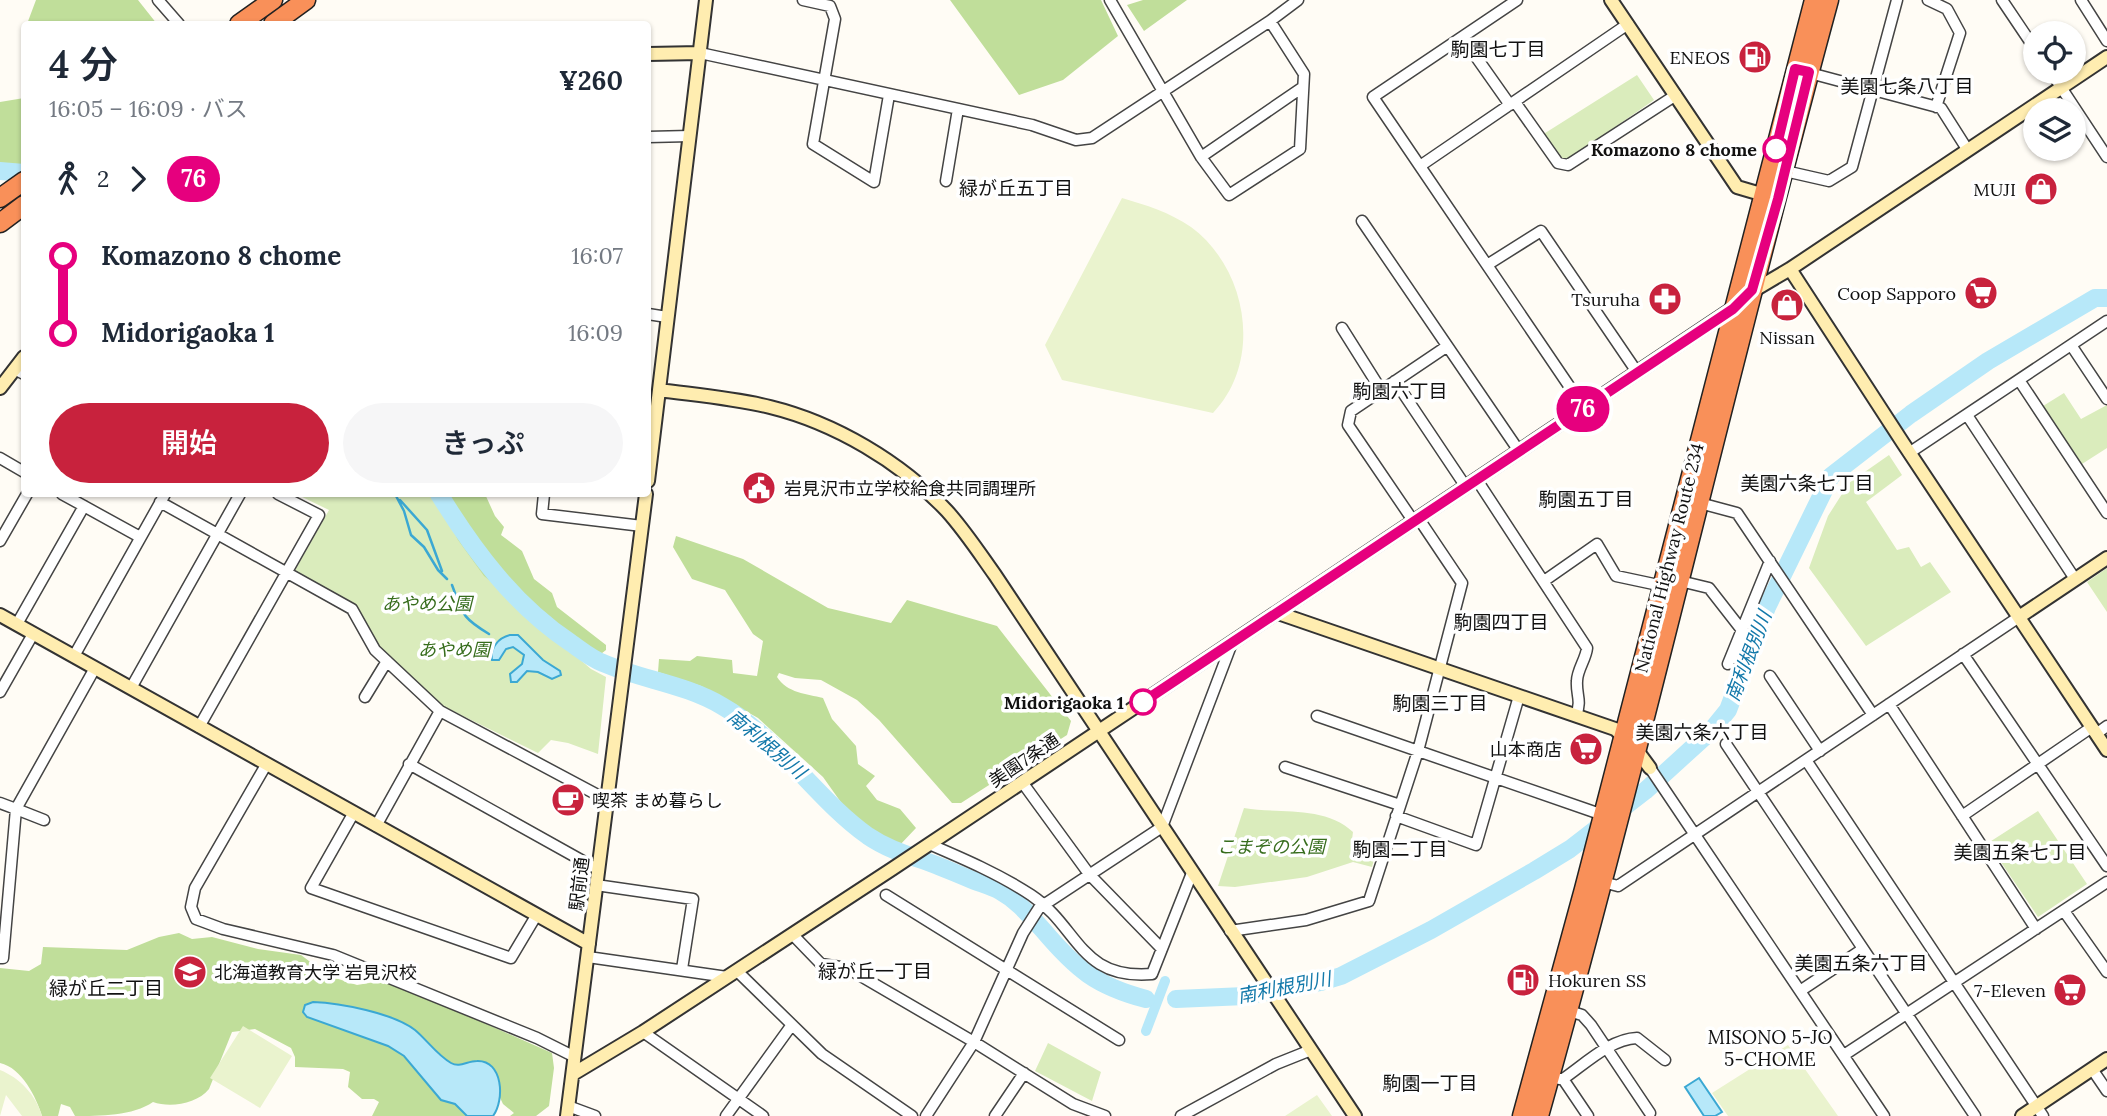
<!DOCTYPE html>
<html lang="ja">
<meta charset="utf-8">
<style>
:root{--surface:#fff;--page:#f6f6f7;--text:#1f2937;--muted:#747a83;--accent:#c8223d}
body{margin:0;font-family:Lora,"Noto Sans JP",serif;background:var(--page);color:var(--text);height:100vh;display:flex;flex-direction:column;font-size:26px;white-space:nowrap}
*{box-sizing:border-box;margin:0}
p{font-size:23px;color:var(--muted)}
.icon{flex:none;width:38px;height:38px;fill:none;stroke:currentColor;stroke-width:2;stroke-linecap:round;stroke-linejoin:round}
.map{position:relative;flex:1;overflow:hidden}
.panel{position:absolute;left:21px;top:21px;width:630px;height:476px;display:flex;flex-direction:column;background:var(--surface);border-radius:7px;box-shadow:0 2px 5px #0004}
.panel>*{flex:none}
.badge{padding:0 14px;border-radius:23px;font-size:24px;line-height:46px}
.tools{position:absolute;left:2023px;top:21px;display:grid;gap:14px}
.tools a{display:grid;place-items:center;width:63px;height:63px;border-radius:50%;background:var(--surface);box-shadow:0 2px 5px #0004;font-size:35px}
.map>.badge{position:absolute;translate:-50% -50%;box-shadow:0 0 0 4px #fff}
.legs{display:flex;align-items:center;gap:10px;height:77px;padding:0 28px;font-size:23px}
.legs p{margin-inline-start:auto}
.headline{display:flex;align-items:center;justify-content:space-between;height:119px;padding:0 28px}
h1{font-size:38px;font-weight:600;line-height:52px}
.button{display:flex;gap:14px;margin-top:auto;padding:14px 28px}
.button a{flex:1;height:80px;border-radius:42px;background:var(--accent);color:#fff;font-size:28px;font-weight:600;line-height:80px;text-align:center}
.button a+a{background:var(--page);color:var(--text)}
ul{padding:0 28px;list-style:none}
li{display:flex;align-items:center;gap:24px;height:77px;font-size:26px}
li i{display:grid;place-items:center;width:10px;height:100%;margin:0 9px;background:currentColor}
li i::after{content:'';width:18px;height:18px;margin:-9px;border:5px solid;border-radius:50%;background:var(--surface)}
li p{margin-inline-start:auto}
li:first-child i{background:linear-gradient(#0000 50%,currentColor 0)}
li:last-child i{background:linear-gradient(currentColor 50%,#0000 0)}
.map>svg:first-child{display:block}
.green{fill:#daecbc}
.forest{fill:#c0de9a}
.pitch{fill:#eaf3ce}
.water{fill:#b7e8f9;stroke:#3ba8d3;stroke-width:2}
.lines{fill:none;stroke-linecap:round;stroke-linejoin:round}
.stream{stroke:#3ba8d3;stroke-width:2.5}
.canal{stroke:#b7e8f9;stroke-width:10}
.river{stroke:#b7e8f9;stroke-width:18}
.street-casing{stroke:#444;stroke-width:13}
.secondary-casing{stroke:#333;stroke-width:16}
.highway-casing{stroke:#222;stroke-width:21}
.street{stroke:#fff;stroke-width:10}
.secondary{stroke:#ffedb0;stroke-width:12}
.highway{stroke:#f99059;stroke-width:18}
.line-1-casing{stroke:#fff;stroke-width:16}
.line-1{stroke:#e6007e;stroke-width:10}
.stop-1-dot{fill:#fff;stroke:#e6007e;stroke-width:3.5}
.labels{text-anchor:middle;dominant-baseline:central;stroke-width:7;stroke-linejoin:round;paint-order:stroke}
.poi-label{font-size:18px;fill:#111;stroke:#fff;text-anchor:end}
.stop-label{font-size:18px;font-weight:bold;fill:#111;stroke:#fff;text-anchor:end}
.street-label{font-size:18px;fill:#111;stroke:#fff}
.park-label{font-size:18px;font-style:italic;fill:#376d1d;stroke:#fff}
.neighbourhood-label{font-size:19px;fill:#111;stroke:#fff}
.water-label{font-size:19px;font-style:italic;fill:#1379aa;stroke:#fff}
</style>
<div class="map">
<svg width="2107" height="1116" viewBox="0 0 2107 1116">
<rect width="100%" height="100%" fill="#fffcf5"/>
<path class="green" d="M 1637,75 L 1654,100 L 1569,159 L 1559,160 L 1542,135 Z
M 2064,393 L 2081,419 L 2107,405 L 2107,448 L 2082,464 L 2043,406 Z
M 1889,455 L 1902,475 L 1866,502 L 1897,550 L 1909,547 L 1921,567 L 1930,562 L 1951,592 L 1866,646 L 1809,568 L 1828,516 L 1849,483 Z
M 296,494 L 432,494 L 456,532 L 505,595 L 591,669 L 606,677 L 598,754 L 568,743 L 551,740 L 538,753 L 443,706 L 378,649 L 354,606 L 294,572 L 329,510 Z
M 2107,568 L 2107,612 L 2087,582 Z
M 1244,808 C 1279,814 1325,805 1353,832 L 1351,847 L 1375,855 L 1372,867 L 1353,862 L 1307,877 L 1235,887 L 1218,886 Z
M 2038,811 L 2087,884 L 2038,917 L 1988,843 Z
M 1048,1043 L 1101,1072 L 1092,1101 L 1035,1071 Z"/>
<path class="forest" d="M 36,0 L 138,0 L 157,24 L 27,24 Z
M 950,0 L 1101,0 L 1118,36 L 1063,80 L 1019,95 Z
M 1143,0 L 1187,0 L 1144,31 L 1127,5 Z
M 24,98 L 24,163 C 19,171 9,169 0,169 L 0,102 Z
M 434,494 L 485,494 L 495,516 L 504,527 L 501,535 L 522,551 L 534,579 L 552,593 L 557,607 L 606,645 L 606,650 L 597,657 L 561,639 L 484,576 L 458,540 Z
M 676,536 L 743,559 L 828,608 L 891,623 L 907,600 L 997,626 L 1071,721 L 1067,735 L 961,803 L 952,803 L 879,720 L 857,700 L 821,680 L 795,678 L 779,673 L 777,677 C 787,693 807,694 823,698 L 832,719 L 856,746 L 858,764 L 875,776 L 866,786 L 877,800 L 900,809 L 916,828 L 898,847 L 850,815 L 823,777 L 758,718 L 701,686 L 658,672 L 659,659 L 690,661 L 697,656 L 732,660 L 733,673 L 757,676 L 763,641 L 753,634 L 725,590 L 692,579 L 673,547 Z
M 179,933 L 192,939 L 212,937 L 258,949 L 301,955 L 329,976 L 357,985 L 387,980 L 552,1053 L 554,1068 L 549,1106 L 536,1116 L 510,1116 L 514,1113 L 503,1104 L 493,1083 L 462,1067 L 391,1042 L 472,1116 L 372,1116 L 379,1102 L 374,1099 L 362,1099 L 348,1087 L 350,1072 L 343,1069 L 295,1067 L 295,1057 L 291,1048 L 255,1029 L 232,1032 L 209,1089 C 197,1104 170,1108 153,1102 C 133,1116 100,1116 75,1116 L 70,1107 L 61,1104 L 58,1116 L 42,1116 C 36,1097 22,1068 0,1063 L 0,968 L 29,971 L 41,964 L 43,947 L 127,950 L 159,937 Z"/>
<path class="pitch" d="M 1122,198 C 1146,205 1169,212 1191,227 C 1248,269 1263,361 1213,413 L 1062,380 L 1045,345 Z
M 243,1026 L 292,1056 L 260,1108 L 210,1078 Z
M 1788,1045 L 1838,1116 L 1728,1116 L 1712,1093 Z
M 0,1070 C 20,1078 36,1095 42,1116 L 22,1116 L 6,1095 L 0,1116 Z
M 1317,1095 L 1332,1116 L 1285,1116 Z"/>
<path class="water" d="M 510,635 L 518,635 L 543,660 L 560,671 L 561,675 L 552,679 L 538,672 L 527,671 L 517,682 L 511,682 L 510,674 L 522,664 L 524,655 L 513,647 L 506,649 L 499,660 L 492,660 C 490,648 498,638 510,635 Z
M 313,1002 C 340,1003 393,1013 415,1030 C 427,1040 437,1055 451,1063 C 460,1068 467,1061 477,1061 C 503,1060 505,1100 493,1116 L 467,1116 L 455,1104 L 441,1100 L 404,1056 L 388,1046 L 307,1017 L 303,1012 L 305,1005 Z
M 1699,1078 L 1722,1112 L 1715,1116 L 1704,1116 L 1685,1087 Z"/>
<g class="lines">
<path class="stream" d="M 395,494 L 404,511 L 411,535 L 424,547 L 438,570 L 447,579
M 400,500 L 427,530 L 442,571
M 452,585 C 463,614 461,617 489,634"/>
<path class="canal" d="M 1146,1031 L 1165,981"/>
<path class="river" d="M 0,171 L 24,173
M 439,494 C 474,551 514,605 571,643 C 581,650 592,659 603,663 C 642,680 685,684 722,706 C 780,739 815,798 868,836 C 890,851 912,856 936,865 C 949,870 962,876 975,881 C 983,884 993,887 1000,891 C 1018,901 1030,916 1043,930 C 1076,969 1096,986 1146,999
M 1176,999 L 1245,996 L 1321,982 L 1341,976 L 1431,930 L 1534,871 L 1570,849 L 1645,791 L 1711,731 L 1728,710 L 1767,607 L 1831,476 L 1911,414 L 1988,361 L 2095,298 L 2107,298"/>
<defs>
<path id="street" d="M 158,0 L 179,24
M 803,0 L 830,6 L 835,19 L 813,144 L 874,182 L 889,95
M 1110,0 L 1201,157 L 1229,195 L 1300,149 L 1304,74 L 1270,21
M 1517,0 L 1373,97 L 1584,408
M 1928,0 L 1947,9 L 1960,33 L 1936,107
M 2002,0 L 2035,49
M 2081,0 L 2107,41
M 1462,37 L 1510,105
M 700,53 L 1032,125 L 1076,140 L 1092,138 L 1270,21 L 1298,0
M 1806,72 L 1941,108 L 1967,149
M 2051,72 L 2107,157
M 1515,102 L 1558,163 L 1568,165 L 1676,95
M 648,137 L 690,136
M 1201,157 L 1303,87
M 1420,166 L 1628,24
M 1785,171 L 1829,181 L 1852,167 L 1897,0
M 946,181 L 958,109
M 1362,221 L 1519,451
M 1487,265 L 1541,231 L 1637,372
M 648,314 L 667,317
M 1342,328 L 1381,390
M 2071,345 L 2107,399
M 14,369 L 24,374
M 2019,380 L 2107,513
M 1395,381 L 1466,487
M 1967,415 L 2075,579
M 1909,453 L 2107,321
M 0,458 L 24,472
M 1477,480 L 1587,648 C 1586,659 1577,670 1577,681 C 1576,696 1582,699 1576,716
M 62,494 L 140,537
M 544,494 L 542,514 L 642,526
M 160,502 L 352,609 L 375,650 L 440,711 L 607,800
M 1696,502 L 1737,513 L 1873,715
M 1414,522 L 1348,425 L 1351,411 L 1446,347
M 0,541 L 27,494
M 1544,581 L 1597,544 L 1616,576 L 1663,586 L 1680,581 L 1709,588 L 1741,629
M 17,624 L 84,506
M 1963,654 L 2107,866
M 74,656 L 165,494
M 1728,664 L 1770,561
M 1770,676 L 1820,751
M 131,688 L 240,494
M 0,692 L 33,634
M 365,697 L 387,661
M 1889,704 L 2036,929
M 1317,716 L 1603,815
M 199,727 L 319,515 L 278,494
M 2096,734 L 2107,726
M 1726,744 L 1975,1116
M 1806,760 L 2043,1116
M 409,764 L 599,870
M 266,765 L 195,888 L 191,907 L 196,919 L 223,929 L 333,955 L 537,1038 L 575,1057
M 1285,767 L 1400,805
M 1650,768 L 1884,1116
M 1022,782 L 1089,874 L 1162,949
M 0,803 L 16,809 L 3,958 L 0,958
M 353,814 L 311,888 L 511,958 L 536,916
M 1396,816 L 1476,845 L 1519,696
M 1962,816 L 2092,727
M 44,820 L 16,809 L 95,668
M 376,826 L 440,711
M 929,844 C 964,859 999,874 1031,895 C 1079,927 1079,980 1152,974 L 1192,873
M 1599,881 L 1618,886 L 2019,617
M 596,885 L 693,899 L 682,969
M 886,895 L 1119,1040
M 2064,911 L 2107,972
M 1230,931 L 1306,920 L 1369,901 L 1418,751 L 1462,583 L 1419,519
M 792,934 L 821,964 L 847,968 L 974,1042 L 1073,1104 L 1105,1116
M 588,957 L 727,977
M 737,971 L 822,1054 L 912,1116
M 1800,991 L 1863,949
M 1566,1010 L 1582,1015 L 1591,1025 L 1650,1113
M 643,1032 L 763,1116
M 1844,1055 L 2107,882
M 2092,1069 L 2107,1091
M 1559,1079 L 1563,1079 L 1588,1116
M 1563,1079 C 1585,1064 1610,1039 1637,1038 L 1665,1060
M 568,1106 L 595,1116
M 726,1116 L 791,1026
M 926,1116 L 974,1042 L 1023,933 L 1039,908 L 1162,827 L 1232,643
M 995,1116 L 1024,1073
M 1181,1116 L 1276,1064 L 1311,1050"/>
<path id="secondary" d="M 1611,0 L 1737,187 L 1771,197
M 648,54 L 700,53
M 1790,269 L 1903,443 L 2107,750
M 1751,292 L 1790,269 L 2107,57
M 0,388 L 24,357
M 659,390 C 696,395 734,398 770,407 C 835,423 901,462 947,511 C 965,531 980,554 995,575 L 1355,1116
M 648,481 L 706,0
M 1278,613 L 1615,729 L 1636,749 L 1650,768
M 0,615 L 589,944
M 2019,617 L 2107,558
M 573,1074 L 643,1032 L 892,869 L 1735,307
M 567,1116 L 646,494
M 2022,1116 L 2107,1059"/>
<path id="highway" d="M 239,24 L 273,0
M 273,24 L 306,0
M 0,198 L 24,181
M 0,223 L 24,205
M 1522,1116 L 1584,889 L 1814,0
M 1539,1116 C 1643,746 1728,371 1829,0"/>
</defs>
<use href="#street" class="street-casing"/>
<use href="#secondary" class="secondary-casing"/>
<use href="#highway" class="highway-casing"/>
<use href="#street" class="street"/>
<use href="#secondary" class="secondary"/>
<use href="#highway" class="highway"/>
</g>
<g class="lines">
<defs>
<path id="line-1" d="M 1143,702 L 1733,309 L 1752,290 L 1778,199 L 1809,72 L 1795,69 L 1776,149"/>
</defs>
<use href="#line-1" class="line-1-casing"/>
<use href="#line-1" class="line-1"/>
</g>
<defs>
<symbol id="fuel-disc" viewBox="-11 -11 22 22"><circle r="9.5" fill="#c8223d" stroke="#fff"/><path d="M-5.5-6h7V0h2V4h1.3V-2.5L3-4.5l.8-.8L6-3V5H2.5V1h-1V6h-7ZM-4.2-4.7v3.2H.2V-4.7Z" fill="#fff"/></symbol>
<symbol id="shop-disc" viewBox="-11 -11 22 22"><circle r="9.5" fill="#c8223d" stroke="#fff"/><path d="M-5-2.5h2.3a2.7 3.5 0 0 1 5.4 0H5L5.5 6h-11ZM-1.5-2.5h3a1.5 2.3 0 0 0-3 0Z" fill="#fff"/></symbol>
<symbol id="supermarket-disc" viewBox="-11 -11 22 22"><circle r="9.5" fill="#c8223d" stroke="#fff"/><path d="M-6-5.5h2.5l.6 2H6L4.5 2H-2.5L-4.4-4H-6ZM-1.5 3.2a1.3 1.3 0 1 0 .1 0ZM3 3.2a1.3 1.3 0 1 0 .1 0Z" fill="#fff"/></symbol>
<symbol id="pharmacy-disc" viewBox="-11 -11 22 22"><circle r="9.5" fill="#c8223d" stroke="#fff"/><path d="M-2-6h4v4h4v4h-4v4h-4v-4h-4v-4h4Z" fill="#fff"/></symbol>
<symbol id="civic-disc" viewBox="-11 -11 22 22"><circle r="9.5" fill="#c8223d" stroke="#fff"/><path d="M-.6-6.5H3V-4.5H.6V-3L4-1V1h2V6H-6V1h2V-1L-.6-3ZM-1.2 2.5V6h2.4V2.5Z" fill="#fff"/></symbol>
<symbol id="cafe-disc" viewBox="-11 -11 22 22"><circle r="9.5" fill="#c8223d" stroke="#fff"/><path d="M-5.5-4.5H6V0H3Q3 3.5 0 3.5H-2.5Q-5.5 3.5-5.5 0ZM3-3.2v2h1.7v-2ZM-6 4.5H4V6H-6Z" fill="#fff"/></symbol>
<symbol id="university-disc" viewBox="-11 -11 22 22"><circle r="9.5" fill="#c8223d" stroke="#fff"/><path d="M0-5L7-2L0 1L-7-2ZM-4 1L0 2.5L4 1V4Q0 6-4 4Z" fill="#fff"/></symbol>
</defs>
<g fill-rule="evenodd">
<use href="#fuel-disc" x="1736" y="38" width="38" height="38"/>
<use href="#shop-disc" x="2022" y="170" width="38" height="38"/>
<use href="#supermarket-disc" x="1962" y="274" width="38" height="38"/>
<use href="#pharmacy-disc" x="1646" y="280" width="38" height="38"/>
<use href="#shop-disc" x="1768" y="286" width="38" height="38"/>
<use href="#civic-disc" x="740" y="469" width="38" height="38"/>
<use href="#supermarket-disc" x="1567" y="730" width="38" height="38"/>
<use href="#cafe-disc" x="549" y="781" width="38" height="38"/>
<use href="#university-disc" x="171" y="953" width="38" height="38"/>
<use href="#fuel-disc" x="1504" y="961" width="38" height="38"/>
<use href="#supermarket-disc" x="2051" y="971" width="38" height="38"/>
</g>
<g class="stop-1-dot">
<circle cx="1776" cy="149" r="12"/>
<circle cx="1143" cy="702" r="12"/>
</g>
<g class="labels">
<g class="poi-label">
<text x="1730" y="57">ENEOS</text>
<text x="2016" y="189">MUJI</text>
<text x="1956" y="293">Coop Sapporo</text>
<text x="1640" y="299">Tsuruha</text>
<text x="1787" y="337" text-anchor="middle">Nissan</text>
<text x="784" y="488" text-anchor="start">岩見沢市立学校給食共同調理所</text>
<text x="1562" y="749">山本商店</text>
<text x="592" y="800" text-anchor="start">喫茶 まめ暮らし</text>
<text x="214" y="972" text-anchor="start">北海道教育大学 岩見沢校</text>
<text x="1548" y="980" text-anchor="start">Hokuren SS</text>
<text x="2046" y="990">7-Eleven</text>
</g>
<g class="stop-label">
<text x="1757" y="149">Komazono 8 chome</text>
<text x="1124" y="702">Midorigaoka 1</text>
</g>
<g class="street-label">
<text transform="translate(1669 558) rotate(-76)">National Highway Route 234</text>
<text transform="translate(1024 760) rotate(-34)">美園7条通</text>
<text transform="translate(579 884) rotate(-83)">駅前通</text>
</g>
<g class="park-label">
<text x="427" y="603">あやめ公園</text>
<text x="454" y="649">あやめ園</text>
<text x="1271" y="846">こまぞの公園</text>
</g>
<g class="neighbourhood-label">
<text x="1498" y="49">駒園七丁目</text>
<text x="1907" y="86">美園七条八丁目</text>
<text x="1016" y="188">緑が丘五丁目</text>
<text x="1400" y="391">駒園六丁目</text>
<text x="1807" y="483">美園六条七丁目</text>
<text x="1586" y="499">駒園五丁目</text>
<text x="1501" y="622">駒園四丁目</text>
<text x="1440" y="703">駒園三丁目</text>
<text x="1702" y="732">美園六条六丁目</text>
<text x="1400" y="849">駒園二丁目</text>
<text x="2020" y="852">美園五条七丁目</text>
<text x="1861" y="963">美園五条六丁目</text>
<text x="875" y="971">緑が丘一丁目</text>
<text x="106" y="988">緑が丘二丁目</text>
<text x="1770" y="1037">MISONO 5-JO<tspan x="1770" dy="22">5-CHOME</tspan></text>
<text x="1430" y="1083">駒園一丁目</text>
</g>
<g class="water-label">
<text transform="translate(1748 656) rotate(-69)">南利根別川</text>
<text transform="translate(767 744) rotate(40)">南利根別川</text>
<text transform="translate(1284 987) rotate(-11)">南利根別川</text>
</g>
</g>
</svg>
<div class="tools">
<a><svg class="icon" aria-label="locate" viewBox="0 0 24 24"><circle cx="12" cy="12" r="6"/><path d="M12 2v4M12 18v4M2 12h4M18 12h4"/></svg></a>
<a><svg class="icon" aria-label="layers" viewBox="0 0 24 24"><path d="M12 4l9 5-9 5-9-5zM3 14l9 5 9-5"/></svg></a>
</div>
<b class="badge" style="left:1583px;top:409px;background:#e6007e;color:#fff">76</b>
<section class="panel">
<div class="headline"><div><h1>4 分</h1><p>16:05 – 16:09 · バス</p></div><b>¥260</b></div>
<div class="legs"><svg class="icon" aria-label="walk" viewBox="0 0 24 24"><circle cx="13" cy="4" r="2"/><path d="M13 8l-2 6 4 7M11 14l-3 7M7 12l3-4h3l4 4"/></svg>2<svg class="icon" aria-label="forward" viewBox="0 0 24 24"><path d="M9 5l7 7-7 7"/></svg><b class="badge" style="background:#e6007e;color:#fff">76</b></div>
<ul>
<li><i style="color:#e6007e"></i><b>Komazono 8 chome</b><p>16:07</p></li>
<li><i style="color:#e6007e"></i><b>Midorigaoka 1</b><p>16:09</p></li>
</ul>
<div class="button"><a>開始</a><a>きっぷ</a></div>
</section>
</div>
